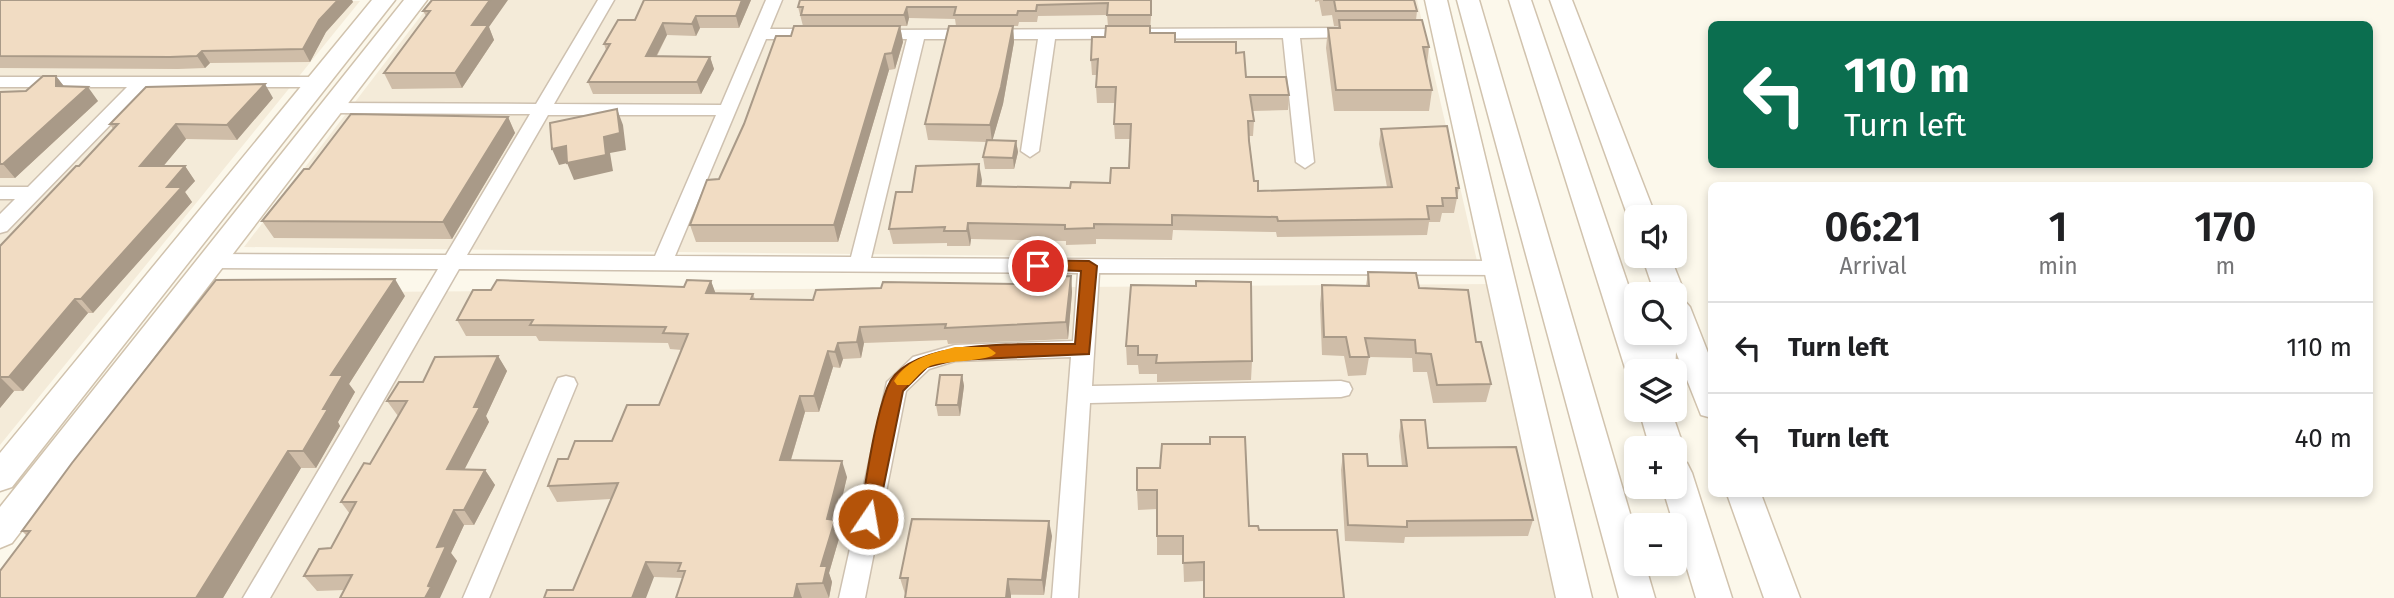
<!DOCTYPE html>
<meta charset="utf-8">
<style>
body{margin:0;font-family:"Fira Sans",sans-serif;background:#f2f2f2;color:#202124;height:100vh;display:flex;flex-direction:column;font-size:26px;white-space:nowrap}
*{box-sizing:border-box;margin:0}
p{font-size:23px;color:#757577}
.icon{flex:none;width:38px;height:38px;fill:none;stroke:currentColor;stroke-width:2;stroke-linecap:round;stroke-linejoin:round}
.map{position:relative;flex:1;overflow:hidden}
.side{position:absolute;left:1708px;top:182px;width:665px;height:315px;display:flex;flex-direction:column;background:#fff;border-radius:10px;box-shadow:0 4px 10px #0003}
.side>*{flex:none}
.top-card{position:absolute;left:1708px;top:21px;width:665px;height:147px;border-radius:10px;box-shadow:0 4px 10px #0003;background:#0b6e4f;color:#fff;overflow:hidden}
.fabs{position:absolute;left:1624px;top:205px;display:grid;gap:14px}
.fabs a{display:grid;place-items:center;width:63px;height:63px;border-radius:10px;background:#fff;box-shadow:0 4px 10px #0003;font-size:35px}
.pin{position:absolute;display:grid;place-items:center;width:60px;height:60px;color:#fff;margin:-30px;border:4px solid #fff;border-radius:50%;box-shadow:0 2px 7px #0007}
.me{position:absolute;width:77px;margin:-38px;rotate:12deg;stroke-linejoin:round;filter:drop-shadow(0 0 5px #0008)}
.turn{display:flex;align-items:center;gap:24px;height:147px;padding:0 21px;font-size:32px}
.turn .icon{width:91px;height:91px;stroke-width:2.5}
.turn b{display:block;font-size:49px;line-height:60px}
.eta{display:flex;justify-content:space-evenly;align-items:center;height:119px;text-align:center}
.eta b{font-size:42px;font-weight:600;line-height:49px}
ul{padding:0;list-style:none}
li{display:flex;align-items:center;gap:21px;height:91px;padding:0 21px;border-top:2px solid #e0e0e0}
li div{flex:1}
li b{display:block;font-size:26px}
li em{font-style:normal}
.map>svg:first-child{display:block}
.residential{fill:#f4ebd9}
.lines{fill:none;stroke-linecap:round;stroke-linejoin:round}
.street-casing{stroke:#cec1b0;stroke-width:3}
.secondary-casing{stroke:#d1c3ae;stroke-width:3}
.street{fill:#fff;fill-rule:evenodd}
.secondary{fill:#fff;fill-rule:evenodd}
.wall{fill:#cfbda8}
.shaded-wall{fill:#a99a88}
.building{fill:#f1dcc3;stroke:#a99a88;stroke-width:2}
.route{fill:#b45309;stroke:#753606;stroke-width:2}
.slow{fill:#f59e0b}
</style>
<div class="map">
<svg width="2394" height="598" viewBox="0 0 2394 598">
<rect width="100%" height="100%" fill="#fcf8eb"/>
<path class="residential" d="M0,0l360,1 -360,444z
M433,0h984l60,261 -1233,-14z
M1494,284l70,314h-1564v-12l223,-293z"/>
<g class="lines">
<g class="street-casing">
<path id="street" d="M598,0h16l-60,104 167,1 45,-105h16l-12,29h51l8,5 -8,5h-55l-91,217 176,1 56,-218h-33l-8,-5 2,-4 488,-2 6,1v8l-62,1 14,124 -9,6 -9,-6 -13,-124 -228,1 -16,112 -9,6 -9,-6 17,-112h-114l-53,219 627,3 10,7 -10,7 -399,-2 -7,113 249,-5 8,2 3,6 -3,6 -8,2 -251,6 -12,195h-26l19,-241 -116,4 -26,8 -23,22 -41,207h-26l48,-216 26,-25 42,-12 118,-4 5,-68 -619,-4 -189,329h-27l195,-329 -225,-1 -10,-7 10,-7 233,1 84,-141 -197,-1 -9,-5 9,-5 203,1zM548,115h168l-61,141 -188,-1z
M0,77h315l9,5 -9,5h-168l-140,144 -7,2v-19l15,-15h-15v-12h28l99,-100h-127z
M566,376l8,2 3,6 -88,214h-26l92,-214 3,-6z"/>
</g>
<g class="secondary-casing">
<path id="secondary" d="M372,0h23l-383,487 -12,4v-38z
M404,0h23l-415,543 -12,5v-41z
M1425,0h22l145,598h-36z
M1457,0h22l157,534v30h9l10,34h-36z
M1509,0h22l105,308v24h9l1,6 1,-6h28v-38h-20l-13,-38h28l15,38 -3,4 8,9 22,56v55l-11,-3 -25,-63 -1,21 -39,-2v10l-5,-2 -5,-8z
M1550,0h22l84,217h-20v8l-8,-8z
M1639,410h32l13,38 -5,9 -4,2v-11h-25z
M1675,460l12,3 5,10 40,125h-36l-34,-112h13z
M1727,494h34l39,104h-36z"/>
</g>
<use href="#street" class="street"/>
<use href="#secondary" class="secondary"/>
</g>
<path class="wall" d="M0,0h352l1,2 -27,30 -16,30 -100,1 -5,5 -27,1 -178,-1z
M432,0l57,27 5,13 -32,48 -70,1 -8,-16 42,-57 -3,-5z
M644,0h107l-12,28h-39l-4,8 -29,-1 -10,21 53,1 4,12 -13,25h-108l-5,-12 18,-32 -2,-6 31,-24z
M800,0h352l-2,33 25,9 61,11 10,24 43,18 -1,15 -36,1 2,10 -1,15h-4l5,45 4,10 129,-4 -8,-43 2,-15 78,59 -5,25h-12l-2,9h-11l-2,13 -150,2 -1,-5 -103,-2 -1,10 -76,-1v5l-30,1v-4l-95,-2 -1,7h-23v-3l-54,1 -4,-15 23,-37 70,-12 -1,6 89,2 40,-5 19,-15 1,-29h-15l-1,-15 1,-21h-18l-1,-16 1,-12h-5l-1,-15 14,-23 3,-11 -1,-11 -69,1 -1,6h-18l-1,4h-5l1,16 -11,62 -11,37h24l2,11 -4,17h-29l-2,-12 3,-15 -58,-2 -3,-16 31,-98 -1,-7 -46,-1 -2,8h-7l3,16 -8,27 -6,1 -51,172h-142l-6,-17 29,-46 72,-143 12,-10 -5,-19z
M1315,0h99l3,11 -1,9 13,27 -2,17 5,26 -3,21h-95l-8,-63 2,-20h10v-2h-4l-2,-11 -10,1 -3,-15 -4,1z
M56,76l8,11 34,14 -83,77h-15v-86l26,-1z
M273,98l-36,42 -51,-1 -23,27h22l10,15 -10,11 7,10 -99,111h-5l-65,78h-9l-14,17v-162l79,-80 34,-37 -3,-5z
M508,117l7,16 -63,106 -178,-1 -12,-17 47,-52z
M1368,272l51,16 57,54 15,42 -5,18 -53,1 -6,-31h-14l-1,-14 -43,-1 -3,18 -18,1 -4,-20 -22,-1 -2,-51 2,-19 44,1z
M1071,276l1,16 -4,47 -120,5 -1,-4 -83,3 -3,15 -18,1 -3,9 -7,-1 -14,45h-14l-14,48 56,17 -11,46 4,12 -11,38 3,9 -3,16h-153l7,-19 -1,-1 -28,-1 -81,13 38,-91 -54,3 -9,-16 20,-27 44,-18 47,-36 23,-55 -12,-1 -2,-6 -129,-2 -3,-5h-70l-9,-16 227,-33 27,-6 4,12 38,1 2,5 58,1 203,-16z
M1131,285l121,76 -1,19 -94,2v-8h-18l-1,-9h-11l-1,-19z
M405,296l-56,88 6,8 -17,30 2,4 -24,42h-15l-78,130h-223l27,-62 -5,-5z
M498,356l9,15 -21,45 3,6 -25,47 21,1 10,15 -21,40h-10l-13,28 6,8 -113,29 -27,1 -13,-15 27,-28 19,-34 -9,-12 29,-38 28,-48 -11,-15 36,-19z
M962,375l2,11 -4,30h-22l-2,-11z
M1401,420l27,28 105,72 -5,16 -123,1 -1,6 -59,-2 -4,-71 2,-16 25,12h34l-3,-30z
M1245,437l-41,144 -20,1 -1,-27h-26v-46l-19,1 -1,-20 23,-22 50,-24z
M1052,536l-8,59 -139,-1 -5,-16z"/>
<path class="shaded-wall" d="M338,0h14l1,2 -27,30 -16,30 -7,-13 16,-29z
M490,0h18l-19,27 5,13 -32,48 -7,-15 17,-48z
M742,0h9l-12,28 -3,-12z
M907,7l2,11 -2,8 -3,-11z
M696,16l4,12 -4,8 -4,-12z
M663,23l4,12 -17,33 -4,-12z
M900,26l3,16 -8,27 -3,-16z
M1013,26l1,16 -11,62 -11,38 -2,-17z
M202,51l8,12 -5,5 -8,-12z
M885,54l4,16 -51,172 -4,-17z
M710,57l4,12 -13,25 -4,-12z
M56,76l11,14 -11,-4z
M265,84l8,14 -36,42 -10,-15z
M88,87l10,14 -83,77 -12,-14z
M617,109l6,16 3,25 -16,3 3,18 -39,9 -7,-17 5,-1 -13,3 -7,-16 52,-12z
M508,117l7,16 -63,106 -9,-17z
M176,124l10,15 -35,42 -11,-15z
M1016,141l2,11 -4,17 -1,-11z
M979,164l3,16 -3,21 -2,-15z
M185,166l10,15 -10,11 7,10 -99,111 -12,-14 86,-112z
M968,223l3,16 -1,7 -3,-15z
M1071,276l1,16 -4,47 -2,-17z
M395,279l10,17 -56,88 6,8 -17,30 2,4 -24,42 -13,-17 20,-42 8,-34z
M711,281l6,16 -11,-4z
M75,299l13,14 -65,78 -14,-14z
M860,327l4,16 -3,15 -4,-16z
M838,343l5,16 -3,9 -5,-16z
M828,351l5,16 -14,45 -5,-16z
M498,356l9,15 -21,45 3,6 -32,62 -10,-15 27,-62z
M962,375l2,11 -4,30 -2,-11z
M0,377l14,14 -14,17z
M800,396l5,16 -19,64 -6,-16z
M288,451l13,17 -78,130h-27z
M842,461l5,16 -11,46 4,12 -11,38 3,9 -3,16 -6,-15 -2,-17 6,-47z
M485,470l10,15 -21,40 -10,-15z
M454,510l10,15 -13,28 6,8 -17,37h-15l12,-51z
M1049,521l3,15 -8,59 -2,-15z
M646,562l8,15 -8,21h-14z
M1008,579l3,16v3h-5z
M797,584l5,14h-8z"/>
<path class="building" d="M0,0h338l-19,20 -16,29 -101,2 -5,5 -27,1 -170,-1z
M432,0h58l-18,25h16l-33,48h-71l46,-62h-7z
M644,0h98l-6,16h-40l-4,8 -29,-1 -17,33 64,1 -13,25h-109l22,-38h-6l14,-24h17z
M800,0h351v15h-44l1,-12 -71,2 -1,6h-18l-1,4h-63l2,-8h-49l-3,8h-103l2,-8h-5z
M1323,0h91l3,11h-81l-2,-11z
M1339,20h83l7,27h-6l9,43h-96l-8,-62h12z
M794,26h106l-8,27 -7,1 -51,171h-144l17,-45 12,-1 25,-55 32,-88h15z
M949,26h64l-12,61 -11,38 -65,-1z
M1106,26h44v7h25v9h61v11l8,-1 2,25h40l3,18h-39l4,26h-6l1,20 5,40h4v10l134,-4 -11,-58 66,-3 12,62h-3l1,10h-15l1,8h-16l2,13 -151,2 -1,-4 -105,-2v10l-78,-1v4l-29,1v-4l-97,-2 -1,8h-23l1,-4 -56,2 7,-37h16l4,-26 63,-2 -2,22 93,2 1,-6 39,1 1,-15h18l2,-44h-17l2,-37h-20l2,-28 -7,1 1,-23h13z
M43,76h13v10l32,1 -85,77h-3v-72l26,-1z
M265,84l-38,41 -51,-1 -36,42h45l-18,21h15l-101,112h-6l-66,78h-9v-131l76,-80h3l39,-42h-8l36,-37z
M617,109l3,24 -16,4 2,18 -39,8 -1,-17 -14,3 -2,-26z
M351,114l157,3 -65,105 -181,-1 42,-52h5z
M987,140l29,1 -3,17 -30,-1z
M1368,272l48,1 3,15 49,2 8,52h5l10,42 -54,1 -6,-31 -15,-1 -1,-13 -50,-2 4,19h-19l-4,-20h-22l-2,-52 47,1z
M1071,276l-5,46 -121,6 1,-4 -86,3 -3,15 -19,1 -3,9 -7,-1 -14,45h-14l-20,64 62,1 -15,58 8,1 -14,46h6l-4,17 -26,1 -3,14h-118l9,-27h-7l3,-8 -35,-1 -14,36h-88l3,-8h26l45,-107 -70,3 10,-27h10l7,-18h37l15,-36h32l29,-71 -25,-1 3,-6 -136,-2 3,-5h-76l16,-30h18l6,-10 187,7 3,-7 24,1 -5,12 47,1 -2,5 62,1 3,-10 65,-2 2,-6 133,2 1,-7z
M395,279l-64,96h12l-20,34h5l-25,42h-15l-92,147h-196v-27l30,-40h-8l50,-68 144,-183z
M1196,281l55,1 1,79 -96,2 1,-8h-19v-9h-12l5,-61 65,1z
M498,356l-24,51h6l-33,62 38,1 -21,40h-10l-17,37 9,-1 -18,40 3,1 -6,11h-85l12,-23 -48,1 15,-27 12,-1 25,-46h-15l23,-39 6,1 37,-63h-20l12,-19h24l12,-25z
M940,375h22l-4,30h-22z
M1401,420h24l3,28 88,-1 17,73 -126,1v6l-59,-2 -5,-71h24l1,12h39z
M1210,437h35l4,89h9l1,4h78l7,68h-140v-36l-21,1v-27h-26v-46h-20v-22h23l2,-24h48z
M912,519l137,2 -7,59 -34,-1 -2,19h-101l3,-20h-8z"/>
<path class="route" d="M1038,260l51,1 8,5 -8,88 -134,6 -28,7 -24,24 -26,128 -2,6h-14l-2,-6c8,-40 14,-93 28,-131 19,-52 142,-43 188,-44l6,-73 -48,-2v-7z"/>
<path class="slow" d="M955,347h33l8,6c-7,9 -50,7 -66,13 -8,4 -15,13 -21,19h-12l-3,-4c14,-23 37,-27 61,-34z"/>
</svg>
<div class="fabs">
<a><svg class="icon" aria-label="sound" viewBox="0 0 24 24"><path d="M4 9h4l5-4v14l-5-4H4zM17 9q2 3 0 6"/></svg></a>
<a><svg class="icon" aria-label="search" viewBox="0 0 24 24"><circle cx="10" cy="10" r="6"/><path d="M15 15l6 6"/></svg></a>
<a><svg class="icon" aria-label="layers" viewBox="0 0 24 24"><path d="M12 4l9 5-9 5-9-5zM3 14l9 5 9-5"/></svg></a>
<a>+</a>
<a>−</a>
</div>
<div class="pin" style="left:1038px;top:266px;background:#d93025"><svg class="icon" aria-label="arrive" viewBox="0 0 24 24"><path d="M6 21V4h12l-3 4 3 4H6"/></svg></div>
<svg class="me" style="left:868px;top:519px" viewBox="-20 -20 40 40"><circle r="17" fill="#b45309" stroke="#fff" stroke-width="3"/><path d="M0-11L8 9 0 5-8 9z" fill="#fff"/></svg>
<div class="top-card">
<div class="turn"><svg class="icon" aria-label="left" viewBox="0 0 24 24"><path d="M17 20v-9H6M10 6l-5 5 5 5"/></svg><div><b>110 m</b>Turn left</div></div>
</div>
<section class="side">
<div class="eta">
<div><b>06:21</b><p>Arrival</p></div>
<div><b>1</b><p>min</p></div>
<div><b>170</b><p>m</p></div>
</div>
<ul>
<li><svg class="icon" aria-label="left" viewBox="0 0 24 24"><path d="M17 20v-9H6M10 6l-5 5 5 5"/></svg><div><b>Turn left</b></div><em>110 m</em></li>
<li><svg class="icon" aria-label="left" viewBox="0 0 24 24"><path d="M17 20v-9H6M10 6l-5 5 5 5"/></svg><div><b>Turn left</b></div><em>40 m</em></li>
</ul>
</section>
</div>
